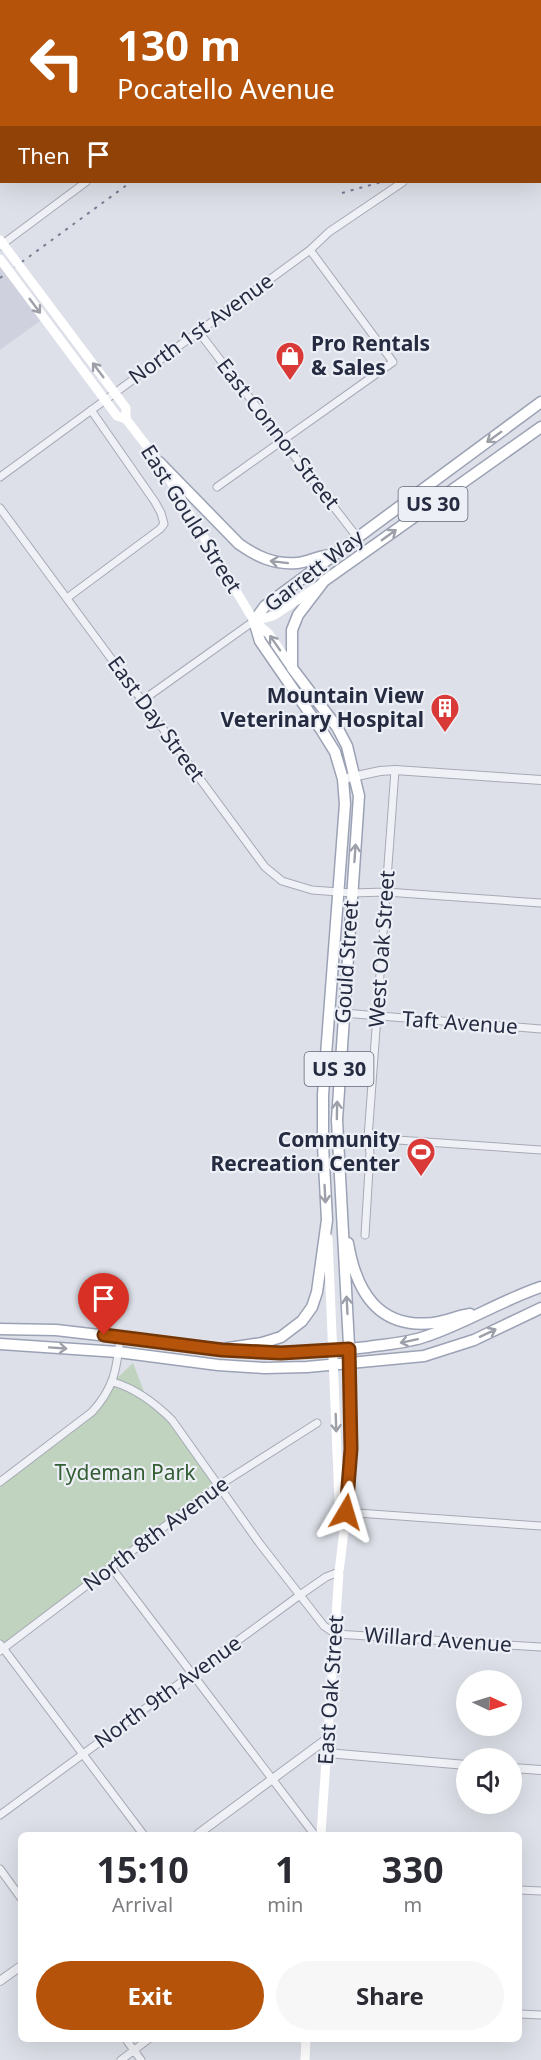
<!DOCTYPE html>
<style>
body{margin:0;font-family:"Noto Sans",sans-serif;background:#f7f7f7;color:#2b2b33;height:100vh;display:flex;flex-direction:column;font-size:22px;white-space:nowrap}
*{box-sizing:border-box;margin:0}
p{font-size:20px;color:#7c7c81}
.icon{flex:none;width:33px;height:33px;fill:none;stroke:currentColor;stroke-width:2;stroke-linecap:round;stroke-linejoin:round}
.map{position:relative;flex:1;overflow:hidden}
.sheet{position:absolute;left:18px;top:1832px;width:504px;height:210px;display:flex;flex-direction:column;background:#fff;border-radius:9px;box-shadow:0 6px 24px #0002}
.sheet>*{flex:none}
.guide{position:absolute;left:0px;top:0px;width:542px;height:183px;box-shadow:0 6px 24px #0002;background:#b45309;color:#fff;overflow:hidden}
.needle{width:39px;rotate:94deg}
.tools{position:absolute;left:456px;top:1670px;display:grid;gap:12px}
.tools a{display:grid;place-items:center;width:66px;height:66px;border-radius:50%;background:#fff;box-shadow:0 6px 24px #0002;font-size:30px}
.pin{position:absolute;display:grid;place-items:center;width:51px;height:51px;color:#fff;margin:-62px -26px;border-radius:50% 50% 50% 0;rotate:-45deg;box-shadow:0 0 6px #0007}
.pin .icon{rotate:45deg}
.me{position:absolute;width:66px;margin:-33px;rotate:7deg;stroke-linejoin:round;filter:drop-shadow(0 0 4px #0008)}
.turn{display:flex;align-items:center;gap:21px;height:126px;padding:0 18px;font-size:27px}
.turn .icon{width:78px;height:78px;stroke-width:2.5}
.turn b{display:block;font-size:42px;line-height:51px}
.then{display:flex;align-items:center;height:57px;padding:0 18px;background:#0003;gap:12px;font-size:22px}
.eta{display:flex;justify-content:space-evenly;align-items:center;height:102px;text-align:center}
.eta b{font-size:36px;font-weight:700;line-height:42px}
.cta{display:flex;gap:12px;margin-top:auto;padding:12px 18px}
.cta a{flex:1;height:69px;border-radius:36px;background:#b45309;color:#fff;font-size:24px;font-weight:700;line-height:69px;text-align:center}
.cta a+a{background:#f7f7f7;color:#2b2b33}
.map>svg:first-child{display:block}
.built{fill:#cfd2de}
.green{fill:#c0d3be}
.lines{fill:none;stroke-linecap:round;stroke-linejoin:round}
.minor-casing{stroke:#a6aab6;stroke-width:9}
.tertiary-casing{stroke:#a6aab6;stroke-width:10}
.primary-casing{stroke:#9ca2b5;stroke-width:13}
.minor{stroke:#f0f1f6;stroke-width:7}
.tertiary{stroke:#f0f1f6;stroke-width:8}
.secondary{stroke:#fff;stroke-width:9}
.primary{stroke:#fff;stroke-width:10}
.rail{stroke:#767c93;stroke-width:2;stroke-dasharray:3 6;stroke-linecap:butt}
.secondary-bridge{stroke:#fff;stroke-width:9}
.oneway{stroke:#9da0a9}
.route-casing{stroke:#753606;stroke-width:15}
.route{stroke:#b45309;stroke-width:10}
.labels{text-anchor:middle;stroke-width:4.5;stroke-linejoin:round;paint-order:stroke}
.shield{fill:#edeff6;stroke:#616677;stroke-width:1.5}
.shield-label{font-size:20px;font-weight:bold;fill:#252b40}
.street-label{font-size:21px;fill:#252b40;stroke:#edeff6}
.poi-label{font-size:21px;font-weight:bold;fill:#252b40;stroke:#edeff6;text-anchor:end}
.park-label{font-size:21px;fill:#335d32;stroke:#edeff6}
</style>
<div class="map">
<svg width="541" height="2060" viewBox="0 0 541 2060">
<rect width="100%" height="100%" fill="#dde0e8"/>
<path class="built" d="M0,259l44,59 -44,32z"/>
<path class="green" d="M133,1363l13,34 13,10 59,79 -215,162 -3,-4v-162l92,-70 21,-30z"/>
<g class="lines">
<g class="minor-casing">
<path id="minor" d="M128,0l1,2
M206,2l2,-2
M0,50l2,2
M540,79h1
M0,154l2,-1
M0,246l86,-64
M198,331l159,206
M0,477l310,-227 19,-18 74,-50
M217,487l176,-125 -83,-112
M0,508l265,359 17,14 30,9 40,3 34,-1 155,11
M67,598l93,-69 4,-5 -3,-11 -6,-11 -64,-92
M143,700l111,-79
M343,1013l198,16
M368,1138l173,12
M365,1235l5,-82 -2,-15 27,-368
M113,1382c24,7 42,21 59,38l88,124 64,82 12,8 205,13
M0,1482l92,-70c22,-24 25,-43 28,-75
M343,1512l198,14
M111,1567l203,267
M0,1644l143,190
M0,1651l218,-165 99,-63
M0,1815l300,-220 26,-18 13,-5
M0,1869l21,29
M519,1890l22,1
M519,2014l22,1
M125,2038l16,22
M121,2060l29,-22"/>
</g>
<g class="tertiary-casing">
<path id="tertiary" d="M343,779l37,-8 15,-1 146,10
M327,1753l139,12
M512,1768l29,2
M198,1834l130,-96
M0,1981l21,-15"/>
</g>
<g class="primary-casing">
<path id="primary" d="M159,462l80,82c17,12 35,21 58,19 11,-1 21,-7 33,-8
M348,1243c8,48 30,86 85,80 13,-2 25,-7 37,-9
M0,1329l56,1 172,20
M0,1344l118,8 100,13 46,3 43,-1 117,-11 50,-16 67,-32
M222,1349l40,-6 19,-6 21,-16 10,-14 5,-15 10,-72 -4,-75v-50l22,-291 -2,-25 -8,-27 -13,-21 -62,-90 -6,-20 11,-15 276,-204
M244,1351c41,2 83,1 124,-4 20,-3 40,-4 59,-11 39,-13 75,-36 114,-49
M350,1364l-13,-244 22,-324 -12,-50 -10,-19 -45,-59v-38l6,-15 26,-34 217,-154"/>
</g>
<use href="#minor" class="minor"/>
<use href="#tertiary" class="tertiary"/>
<path class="secondary" d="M126,419l33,43 95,159 15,13 23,34
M254,621l19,-5 47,-31
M328,1238l12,286
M321,1834l18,-262 12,-99 -1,-109
M305,2060l1,-22"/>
<use href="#primary" class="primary"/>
<path class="rail" d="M376,2l2,-2
M540,103l1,-1
M342,193l39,-11
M0,278l131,-96"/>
<path class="secondary-bridge" d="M0,240l126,168v11l-9,-3 -117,-157"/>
</g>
<defs><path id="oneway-shaft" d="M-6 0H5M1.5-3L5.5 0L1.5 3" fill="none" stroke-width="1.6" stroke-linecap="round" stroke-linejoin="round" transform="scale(1.5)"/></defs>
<g class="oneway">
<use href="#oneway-shaft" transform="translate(35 306) rotate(53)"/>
<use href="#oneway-shaft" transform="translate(98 370) rotate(-127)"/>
<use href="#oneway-shaft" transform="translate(494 437) rotate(144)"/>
<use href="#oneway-shaft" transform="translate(389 535) rotate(-36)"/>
<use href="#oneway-shaft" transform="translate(279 562) rotate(-173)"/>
<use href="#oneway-shaft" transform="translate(275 643) rotate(-125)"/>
<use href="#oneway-shaft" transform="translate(355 853) rotate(-86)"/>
<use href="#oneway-shaft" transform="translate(337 1110) rotate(-89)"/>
<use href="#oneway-shaft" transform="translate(325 1194) rotate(87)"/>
<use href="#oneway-shaft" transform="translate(347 1305) rotate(-93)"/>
<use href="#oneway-shaft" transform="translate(488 1333) rotate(-25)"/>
<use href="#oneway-shaft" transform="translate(409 1341) rotate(168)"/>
<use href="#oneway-shaft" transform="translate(58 1348) rotate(4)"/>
<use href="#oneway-shaft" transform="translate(336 1423) rotate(88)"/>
</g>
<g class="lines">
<g class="route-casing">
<path id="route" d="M104,1335l118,15 59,3 68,-4 2,100 -5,63"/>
</g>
<use href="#route" class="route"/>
</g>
<defs>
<g id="shop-pin" transform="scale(1.5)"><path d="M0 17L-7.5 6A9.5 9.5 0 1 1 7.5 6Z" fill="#d93937" stroke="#edeff6"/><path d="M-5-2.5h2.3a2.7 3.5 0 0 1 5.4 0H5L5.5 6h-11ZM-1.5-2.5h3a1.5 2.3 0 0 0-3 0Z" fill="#fff"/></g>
<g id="building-pin" transform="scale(1.5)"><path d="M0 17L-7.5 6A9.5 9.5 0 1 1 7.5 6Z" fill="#d93937" stroke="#edeff6"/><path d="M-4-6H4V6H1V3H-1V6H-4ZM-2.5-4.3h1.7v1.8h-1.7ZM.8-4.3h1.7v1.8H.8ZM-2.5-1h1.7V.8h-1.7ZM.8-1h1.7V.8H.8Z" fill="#fff"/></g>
<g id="stadium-pin" transform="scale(1.5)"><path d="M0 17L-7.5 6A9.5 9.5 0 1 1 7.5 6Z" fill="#d93937" stroke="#edeff6"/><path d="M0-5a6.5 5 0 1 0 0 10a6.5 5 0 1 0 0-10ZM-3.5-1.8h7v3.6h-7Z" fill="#fff"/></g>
</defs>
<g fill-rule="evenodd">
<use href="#shop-pin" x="290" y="356"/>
<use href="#building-pin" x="445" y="708"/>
<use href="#stadium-pin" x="421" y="1152"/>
</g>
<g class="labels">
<g class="shield">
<rect x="398.5" y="487" width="69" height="34" rx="4.5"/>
<rect x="304.5" y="1052" width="69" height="34" rx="4.5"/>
</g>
<g class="shield-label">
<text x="433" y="511">US 30</text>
<text x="339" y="1076">US 30</text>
</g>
<g class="street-label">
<text transform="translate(201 329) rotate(-36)" y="7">North 1st Avenue</text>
<text transform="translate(278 434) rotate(52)" y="7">East Connor Street</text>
<text transform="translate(191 519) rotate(58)" y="7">East Gould Street</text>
<text transform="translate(314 571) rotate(-38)" y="7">Garrett Way</text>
<text transform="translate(156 719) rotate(54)" y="7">East Day Street</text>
<text transform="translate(382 949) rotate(-86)" y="7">West Oak Street</text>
<text transform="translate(347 962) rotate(-86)" y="7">Gould Street</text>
<text transform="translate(460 1023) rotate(4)" y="7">Taft Avenue</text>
<text transform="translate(156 1534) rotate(-37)" y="7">North 8th Avenue</text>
<text transform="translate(438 1640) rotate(4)" y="7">Willard Avenue</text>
<text transform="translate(331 1690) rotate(-86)" y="7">East Oak Street</text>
<text transform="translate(168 1692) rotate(-36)" y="7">North 9th Avenue</text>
</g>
<g class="poi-label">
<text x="311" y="351" text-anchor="start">Pro Rentals<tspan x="311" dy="24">&amp; Sales</tspan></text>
<text x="424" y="703">Mountain View<tspan x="424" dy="24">Veterinary Hospital</tspan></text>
<text x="400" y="1147">Community<tspan x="400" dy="24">Recreation Center</tspan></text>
</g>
<g class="park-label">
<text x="125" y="1480">Tydeman Park</text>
</g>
</g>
</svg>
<div class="tools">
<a><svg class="needle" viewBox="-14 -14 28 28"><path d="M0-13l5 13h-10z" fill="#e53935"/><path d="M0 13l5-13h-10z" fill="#7c7c81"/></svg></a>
<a><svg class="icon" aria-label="sound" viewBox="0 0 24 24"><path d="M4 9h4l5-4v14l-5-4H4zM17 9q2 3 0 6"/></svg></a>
</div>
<div class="pin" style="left:104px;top:1335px;background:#d93025"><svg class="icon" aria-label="arrive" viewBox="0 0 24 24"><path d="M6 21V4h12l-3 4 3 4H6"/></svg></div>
<svg class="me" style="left:346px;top:1512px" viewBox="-20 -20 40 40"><path d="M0-17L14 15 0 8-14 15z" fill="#b45309" stroke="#fff" stroke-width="4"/></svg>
<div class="guide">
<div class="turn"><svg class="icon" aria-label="left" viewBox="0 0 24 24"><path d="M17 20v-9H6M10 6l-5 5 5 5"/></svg><div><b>130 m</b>Pocatello Avenue</div></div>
<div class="then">Then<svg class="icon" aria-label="arrive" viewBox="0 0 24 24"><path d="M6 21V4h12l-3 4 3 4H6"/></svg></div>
</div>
<section class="sheet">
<div class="eta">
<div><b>15:10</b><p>Arrival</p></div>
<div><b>1</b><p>min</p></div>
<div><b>330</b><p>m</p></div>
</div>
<div class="cta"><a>Exit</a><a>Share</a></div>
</section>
</div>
